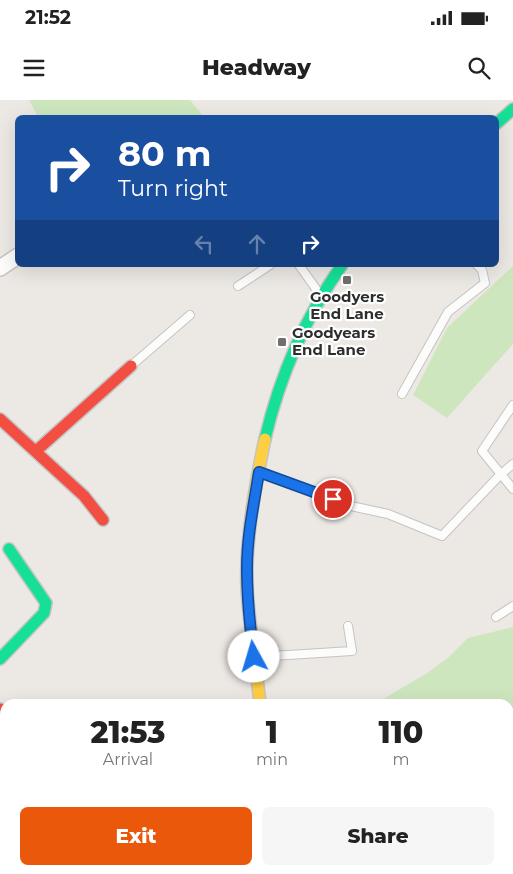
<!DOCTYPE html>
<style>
body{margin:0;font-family:Montserrat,sans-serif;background:#f6f6f6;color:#222;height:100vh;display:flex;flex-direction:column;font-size:19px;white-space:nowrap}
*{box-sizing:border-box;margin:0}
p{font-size:16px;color:#767676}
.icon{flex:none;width:28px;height:28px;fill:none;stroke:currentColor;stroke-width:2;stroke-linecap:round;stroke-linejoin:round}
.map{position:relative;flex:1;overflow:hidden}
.details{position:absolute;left:0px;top:599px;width:514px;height:176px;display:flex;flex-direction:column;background:#fff;border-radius:15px 15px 0 0;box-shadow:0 5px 20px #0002}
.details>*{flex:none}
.guide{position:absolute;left:15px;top:15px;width:484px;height:152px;border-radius:8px;box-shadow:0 5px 20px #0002;background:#1a4fa0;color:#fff;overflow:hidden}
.pin{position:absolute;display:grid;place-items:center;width:42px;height:42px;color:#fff;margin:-21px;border:2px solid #fff;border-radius:50%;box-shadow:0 1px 5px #0007}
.me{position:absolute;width:55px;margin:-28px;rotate:354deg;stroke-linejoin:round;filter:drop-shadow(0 0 4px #0008)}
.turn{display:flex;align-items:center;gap:18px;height:105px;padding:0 20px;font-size:22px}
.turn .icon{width:65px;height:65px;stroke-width:2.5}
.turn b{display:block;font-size:35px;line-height:42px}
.lanes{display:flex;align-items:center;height:48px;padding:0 20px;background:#0003;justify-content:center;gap:25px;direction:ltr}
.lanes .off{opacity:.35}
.eta{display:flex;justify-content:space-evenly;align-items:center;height:85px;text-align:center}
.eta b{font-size:30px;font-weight:800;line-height:35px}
.cta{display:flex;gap:10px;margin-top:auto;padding:10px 20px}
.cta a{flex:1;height:58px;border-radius:8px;background:#ea580c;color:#fff;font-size:20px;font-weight:800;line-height:58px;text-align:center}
.cta a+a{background:#f6f6f6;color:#222}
.status{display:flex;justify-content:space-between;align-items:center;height:35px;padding:0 25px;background:#fff;direction:ltr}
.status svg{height:14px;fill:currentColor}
header{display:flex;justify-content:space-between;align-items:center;height:65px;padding:0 20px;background:#fff;font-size:22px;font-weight:800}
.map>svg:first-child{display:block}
.green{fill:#cee6be}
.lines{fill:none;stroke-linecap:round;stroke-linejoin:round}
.lane-casing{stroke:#c5c4c5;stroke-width:10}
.street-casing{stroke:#c5c4c5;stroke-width:18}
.fast-casing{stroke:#c5c4c5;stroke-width:14}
.slow-casing{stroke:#c5c4c5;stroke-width:14}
.jam-casing{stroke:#c5c4c5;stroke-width:14}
.lane{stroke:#fcfcfb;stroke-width:8}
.street{stroke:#fcfcfb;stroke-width:15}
.fast{stroke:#16e098;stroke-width:11}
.slow{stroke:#ffcf43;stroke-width:11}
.jam{stroke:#f24e42;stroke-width:11}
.route-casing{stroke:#114b97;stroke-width:12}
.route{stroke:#1a73e8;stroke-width:9}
.poi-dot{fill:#706f6e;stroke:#fff;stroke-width:2}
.labels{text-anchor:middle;stroke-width:4.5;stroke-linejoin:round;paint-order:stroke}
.poi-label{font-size:15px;font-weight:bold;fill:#2e2e2e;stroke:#fff}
</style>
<div class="status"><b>21:52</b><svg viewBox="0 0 49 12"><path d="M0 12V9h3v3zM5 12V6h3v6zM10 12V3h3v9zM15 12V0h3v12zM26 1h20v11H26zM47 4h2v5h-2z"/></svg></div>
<header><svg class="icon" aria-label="menu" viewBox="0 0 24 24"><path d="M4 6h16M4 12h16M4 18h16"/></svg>Headway<svg class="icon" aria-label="search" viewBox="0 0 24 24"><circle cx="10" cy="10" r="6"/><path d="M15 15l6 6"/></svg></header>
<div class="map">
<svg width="513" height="774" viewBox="0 0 513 774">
<rect width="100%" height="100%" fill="#ece8e4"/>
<path class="green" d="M29,0h161l14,17h-166z
M513,166v78l-66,74 -34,-23 34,-67z
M513,527v96l-4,3v-22h-134l52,-31 22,-16 19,-19z
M5,641v129h233l-7,4h-231v-128z
M513,731v43h-78l7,-4h67v-37z"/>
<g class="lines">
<g class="lane-casing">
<path id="lane" d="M299,165l20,28
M238,186l32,-21
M132,265l58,-50
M402,294l46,-82 37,-29 -3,-13 -5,-5
M513,305l-31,46 31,38
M261,372l90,34 37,8 54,22 58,-61 13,-11
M496,517l17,-11
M256,557l96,-6 -4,-25"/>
</g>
<g class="street-casing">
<path id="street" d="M0,168l18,-12"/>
</g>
<g class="fast-casing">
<path id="fast" d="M496,24l17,-15
M265,339c15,-64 39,-120 77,-174
M0,559l44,-46 2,-10 -37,-54
M509,652l4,-2
M509,700l4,-2
M375,774l7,-4"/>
</g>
<g class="slow-casing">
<path id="slow" d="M260,604c-4,-39 -11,-78 -13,-117 -2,-47 8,-102 18,-148
M270,770v4
M288,774l7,-4"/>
</g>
<g class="jam-casing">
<path id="jam" d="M0,319l84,77 19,24
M36,351l95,-85
M0,609l5,5"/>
</g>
<use href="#lane" class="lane"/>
<use href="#street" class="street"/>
<use href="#fast" class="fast"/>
<use href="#slow" class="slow"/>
<use href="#jam" class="jam"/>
</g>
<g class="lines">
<g class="route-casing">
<path id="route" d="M254,557c-4,-29 -7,-59 -7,-89 0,-33 7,-64 12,-96l74,27"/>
</g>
<use href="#route" class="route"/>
</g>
<g class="poi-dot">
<rect x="342" y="175" width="10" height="10" rx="2.5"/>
<rect x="277" y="237" width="10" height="10" rx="2.5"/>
</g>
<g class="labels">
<g class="poi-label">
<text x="347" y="202">Goodyers<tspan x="347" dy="17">End Lane</tspan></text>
<text x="292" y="238" text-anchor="start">Goodyears<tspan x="292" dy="17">End Lane</tspan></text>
</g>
</g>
</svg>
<div class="pin" style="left:333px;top:399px;background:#d93025"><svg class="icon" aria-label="arrive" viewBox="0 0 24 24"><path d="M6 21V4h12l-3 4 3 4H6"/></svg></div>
<svg class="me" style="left:254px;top:557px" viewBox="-20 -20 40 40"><circle r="19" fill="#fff"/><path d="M0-13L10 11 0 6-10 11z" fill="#1a73e8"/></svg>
<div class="guide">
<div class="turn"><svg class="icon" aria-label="right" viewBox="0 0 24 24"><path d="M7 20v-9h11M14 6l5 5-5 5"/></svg><div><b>80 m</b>Turn right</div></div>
<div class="lanes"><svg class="icon off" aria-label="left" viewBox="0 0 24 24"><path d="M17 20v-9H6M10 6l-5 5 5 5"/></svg><svg class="icon off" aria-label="ahead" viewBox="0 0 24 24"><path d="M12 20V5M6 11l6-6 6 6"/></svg><svg class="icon" aria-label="right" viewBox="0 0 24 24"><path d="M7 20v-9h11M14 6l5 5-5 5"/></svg></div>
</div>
<section class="details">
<div class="eta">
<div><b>21:53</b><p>Arrival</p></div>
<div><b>1</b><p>min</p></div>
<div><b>110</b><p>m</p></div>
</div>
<div class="cta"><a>Exit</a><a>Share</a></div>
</section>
</div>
